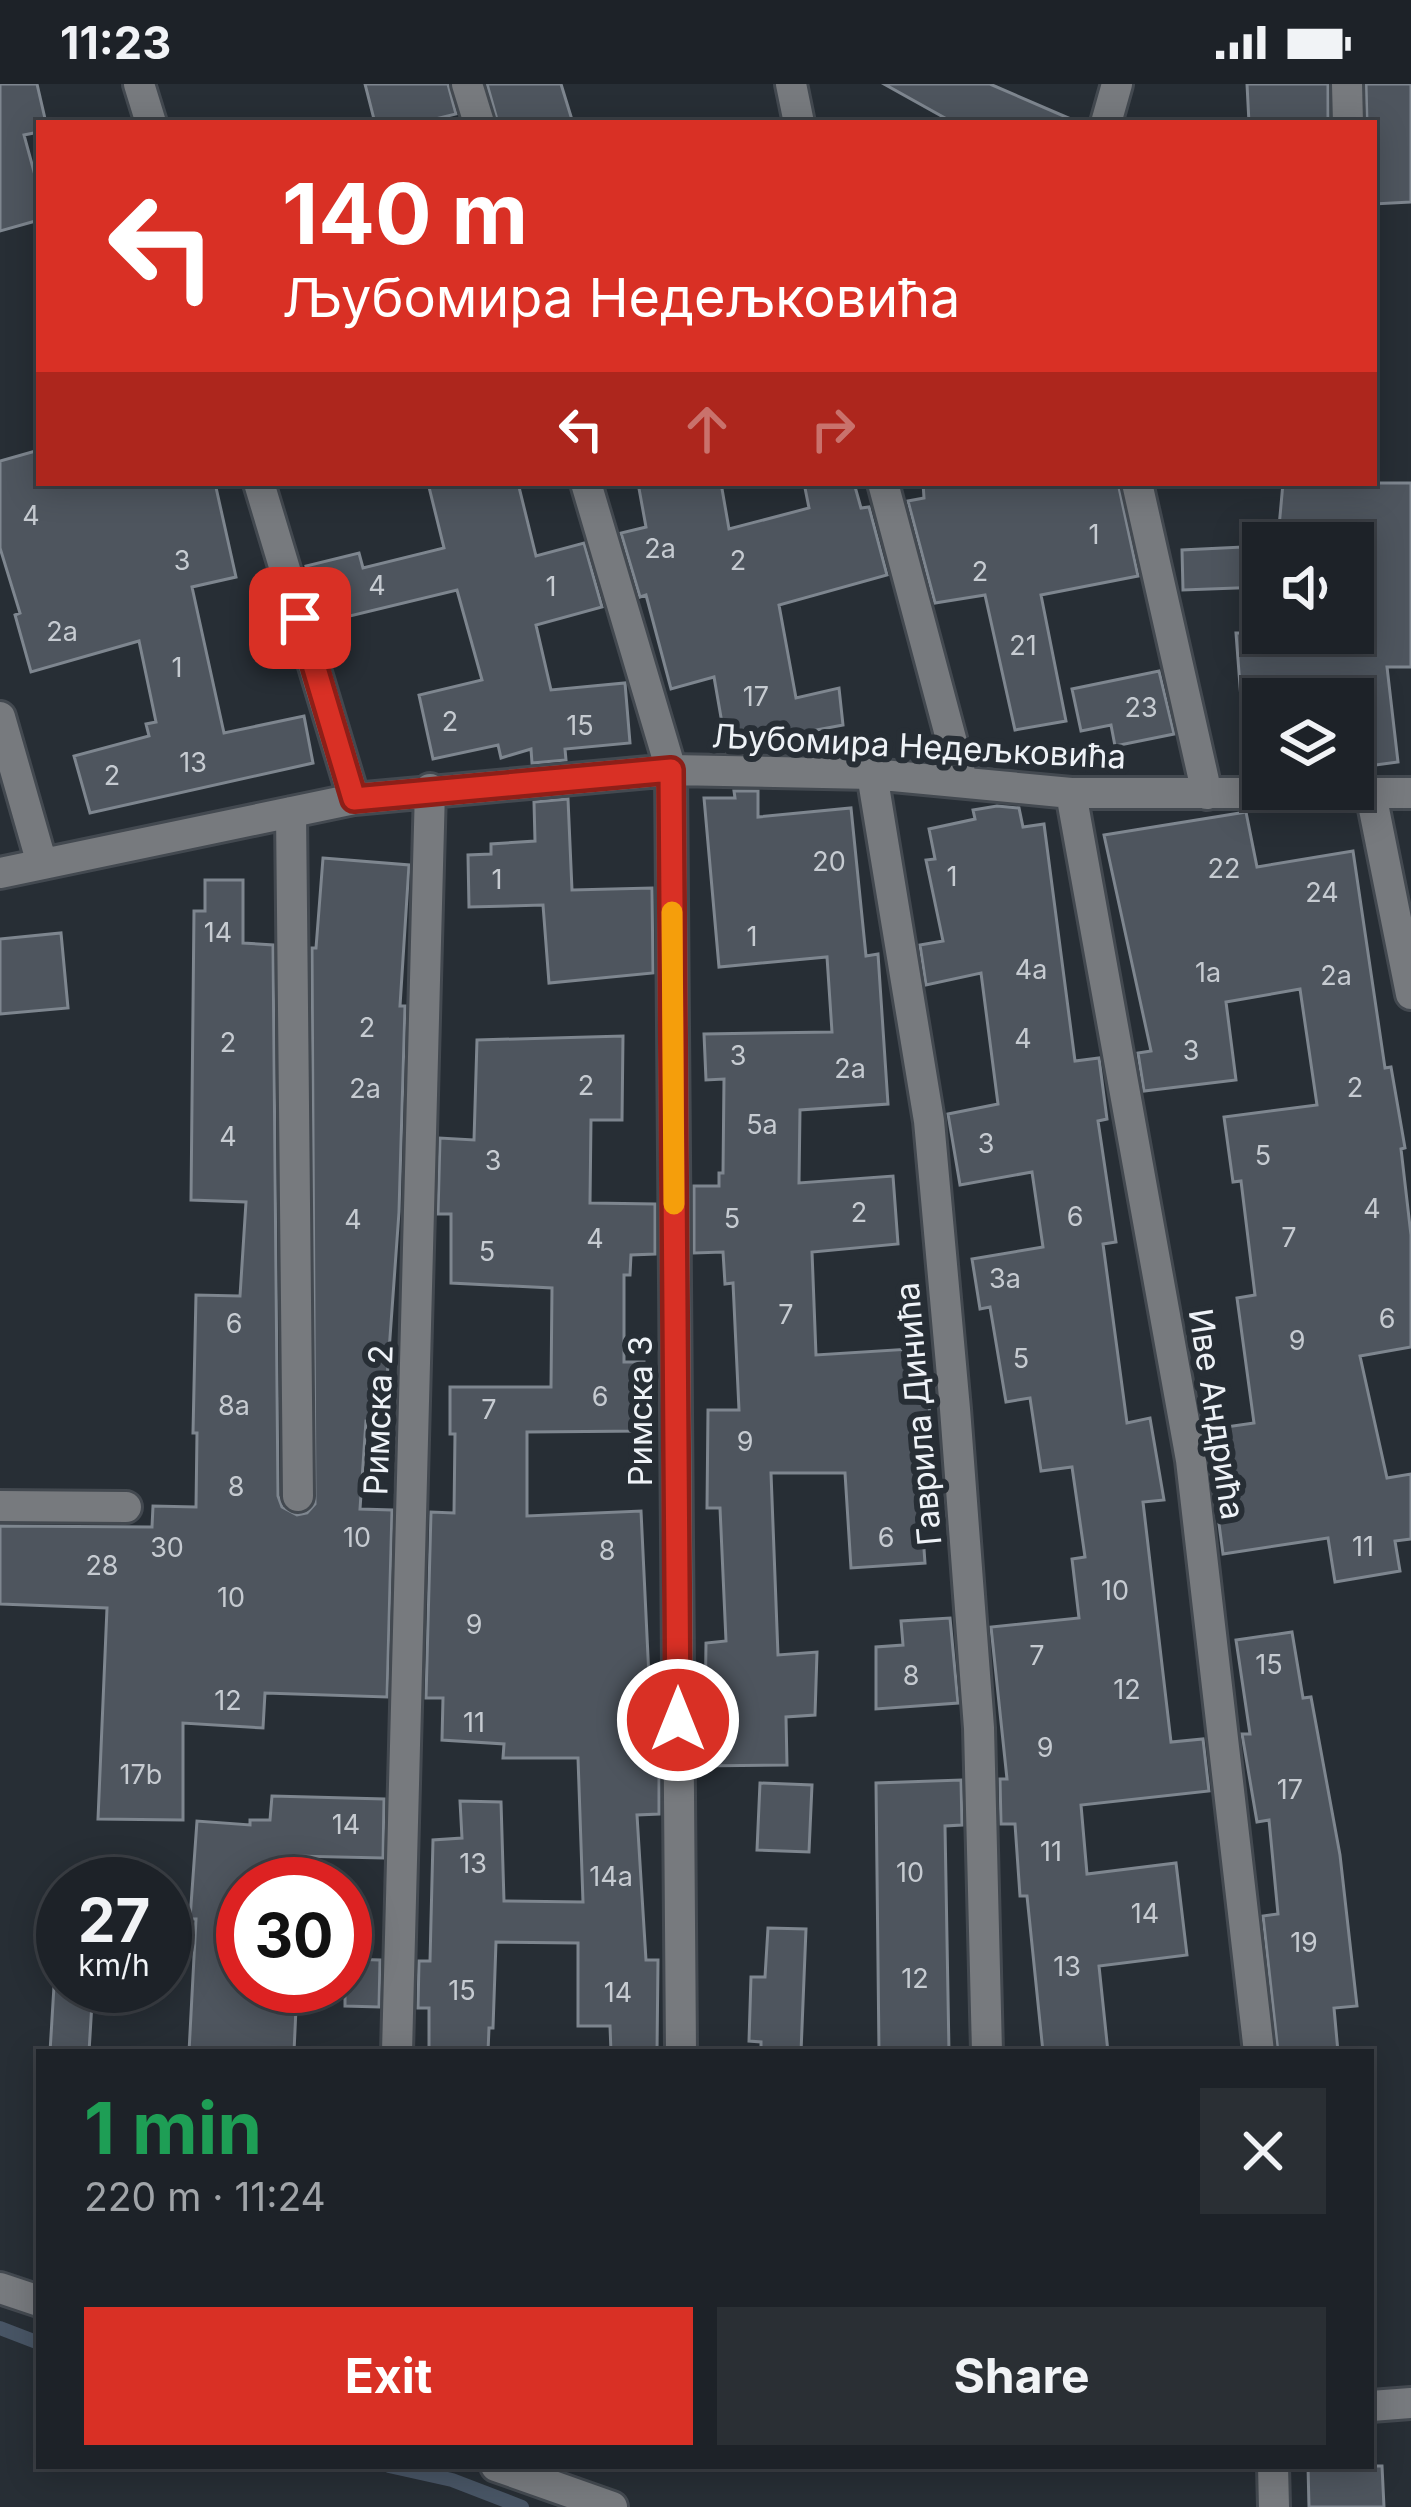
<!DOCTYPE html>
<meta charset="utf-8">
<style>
body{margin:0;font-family:Inter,sans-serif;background:#2a2f34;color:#f1f3f6;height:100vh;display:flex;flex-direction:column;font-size:45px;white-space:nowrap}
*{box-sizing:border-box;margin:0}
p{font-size:39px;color:#a0a4a8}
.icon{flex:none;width:66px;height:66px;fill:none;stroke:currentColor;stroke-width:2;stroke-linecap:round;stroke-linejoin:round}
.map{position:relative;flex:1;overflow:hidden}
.drawer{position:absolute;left:36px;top:1965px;width:1338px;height:420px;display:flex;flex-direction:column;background:#1d2228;border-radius:0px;box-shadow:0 6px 30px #0003,0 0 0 3px #3b3f45}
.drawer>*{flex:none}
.banner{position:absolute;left:36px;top:36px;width:1341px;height:366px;border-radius:0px;box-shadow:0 6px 30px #0003,0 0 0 3px #3b3f45;background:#d93025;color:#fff;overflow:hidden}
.buttons{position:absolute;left:1242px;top:438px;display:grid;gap:24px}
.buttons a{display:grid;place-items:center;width:132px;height:132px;border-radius:0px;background:#1d2228;box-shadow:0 6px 30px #0003,0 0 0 3px #3b3f45;font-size:60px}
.speed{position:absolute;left:36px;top:1773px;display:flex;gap:24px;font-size:60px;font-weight:700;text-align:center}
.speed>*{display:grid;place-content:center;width:156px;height:156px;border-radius:50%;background:#1d2228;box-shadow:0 6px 30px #0003,0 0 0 3px #3b3f45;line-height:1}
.speed small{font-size:30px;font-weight:400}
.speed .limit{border:18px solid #d22;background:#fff;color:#111}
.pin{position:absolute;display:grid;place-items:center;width:102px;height:102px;color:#fff;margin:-51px;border-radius:24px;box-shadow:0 6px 18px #0006}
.me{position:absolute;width:132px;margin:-66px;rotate:0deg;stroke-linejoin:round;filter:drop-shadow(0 0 9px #0008)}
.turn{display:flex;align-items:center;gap:42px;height:252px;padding:0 48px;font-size:54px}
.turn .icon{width:156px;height:156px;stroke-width:2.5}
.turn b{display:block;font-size:84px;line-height:102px}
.lanes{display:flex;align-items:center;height:114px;padding:0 48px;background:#0003;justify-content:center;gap:60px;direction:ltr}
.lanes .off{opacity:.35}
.round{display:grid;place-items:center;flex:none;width:126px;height:126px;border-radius:0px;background:#2a2f34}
.overview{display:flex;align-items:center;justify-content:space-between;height:204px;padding:0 48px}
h1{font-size:72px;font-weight:700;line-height:90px;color:#1e9e55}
.primary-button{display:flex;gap:24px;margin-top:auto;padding:24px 48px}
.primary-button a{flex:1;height:138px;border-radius:0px;background:#d93025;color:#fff;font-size:48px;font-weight:700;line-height:138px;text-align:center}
.primary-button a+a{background:#2a2f34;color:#f1f3f6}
.status{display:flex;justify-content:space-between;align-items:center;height:84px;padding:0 60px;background:#1d2228;direction:ltr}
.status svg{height:33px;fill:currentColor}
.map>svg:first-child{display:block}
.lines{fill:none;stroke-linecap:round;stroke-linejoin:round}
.stream{stroke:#485565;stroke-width:14}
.building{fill:#4e555e;stroke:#7e868f;stroke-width:3}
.minor-casing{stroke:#434950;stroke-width:36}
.minor{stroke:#777a7e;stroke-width:30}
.route-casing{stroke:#8d1f18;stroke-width:30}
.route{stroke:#d93025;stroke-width:21}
.slow{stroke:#f59e0b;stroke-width:21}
.labels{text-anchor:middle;stroke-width:12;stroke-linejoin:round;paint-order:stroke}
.number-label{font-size:27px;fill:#c6cbd1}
.street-label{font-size:33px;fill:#eef2f7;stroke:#272e35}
</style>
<div class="status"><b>11:23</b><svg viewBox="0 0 49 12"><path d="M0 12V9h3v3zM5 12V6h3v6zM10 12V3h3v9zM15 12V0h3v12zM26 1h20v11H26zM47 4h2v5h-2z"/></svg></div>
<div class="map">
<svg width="1411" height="2423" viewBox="0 0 1411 2423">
<rect width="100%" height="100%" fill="#272e35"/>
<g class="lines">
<path class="stream" d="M0,2244l39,15
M389,2382l63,14 70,27"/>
</g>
<path class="building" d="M0,0h37l9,39h-7v9l-15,3 15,55v30l-39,11z
M365,0h83l8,30 -37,9h-44z
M487,0h74l12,39h-75z
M884,0h106l90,39h-126z
M1247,0h81v39h-79z
M1366,0h45v118l-37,2v-81h-7z
M39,366v33h176l21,94 -44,10 32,146 80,-17 9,47 -223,50 -16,-57 75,-20 -3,-12 10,-2 -17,-81 -108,31 -16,-57 5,-2 -20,-65v-87z
M428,399h90l18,73 48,-13 18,64 -66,18 15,65 74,-7 5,60 -65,6 1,11 -34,3 -1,-14 -30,9 -3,-13 -65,14 -14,-64 63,-15 -25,-90 -136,33 -15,-57 53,-13 4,15 81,-20z
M638,399h83l8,46 80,-21 -5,-25h50l7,25 8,-1 18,68 -108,30 17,93 43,-10 4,37 -85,16v11h-31l-13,-75 -43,12 -25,-94 -6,2 -19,-64 25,-6z
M923,399h195l20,93 -97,19 25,126 -51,9 -30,-135 -50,8 -27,-102 16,-3z
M1283,399h128v184h-24l11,95 -45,6v-69h-112l-5,-66h119l6,-88 -83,-7z
M1263,462v41l-80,3 -1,-40z
M1159,587l15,63 -59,12 -4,-21 -30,6 -9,-42z
M734,707h24v26l93,-9 15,148 12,-2 10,150 -88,6 -1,73 94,-7 5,68 -86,8 4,103 110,-7 8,144 -14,1 5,70 -74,5 -6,-95h-74l7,182 39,-3 -2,63 -29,2 1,48 -89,1v-48h7l1,-75 20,-2 -6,-133h-13l1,-98h31l-6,-127 -8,1 -2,-32 -29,1v-67h25v-13h4l1,-94 -18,1 -2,-46 128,-2 -5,-75 -108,10 -15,-169h31z
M568,715l4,91 80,-2 1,85 -104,10 -6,-78 -74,2 -1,-52 23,-1v-10l44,-3 -1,-39z
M997,722l22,2 4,19 21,-3 31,237 24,-3 8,61 -9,2 18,121 -13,2 24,179 23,-5 14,82 -21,2 28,240 32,-3 6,52 -128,14 6,69 89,-11 11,92 -88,11 9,86h-65l-16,-156h-7l-5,-72h-14l-1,-45h7l-16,-152 88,-9 -7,-59 13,-2 -13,-90 -31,4 -11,-73 -24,4 -16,-95 -10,2 -8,-50 71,-12 -11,-75 -72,13 -12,-71 50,-10 -17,-131 -55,12 -6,-40 23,-4 -17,-81 9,-1 -6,-30 46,-10 -2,-9z
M1246,728l11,55 96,-16 32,217 6,-1 14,81 -4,1 10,86v112l-51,9 27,122 24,-4v65l-16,2 5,30 -65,11 -7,-44 -105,16 -11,-83 21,-2 -7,-42 28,-4 -17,-125 18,-3 -14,-114 -8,1 -9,-65 93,-12 -17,-116 -74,13 10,78 -92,11 -6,-38 13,-2 -47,-216z
M323,774l86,7 -9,141h5l-6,206 -15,209h-18l-6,88 32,1 -5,187 -122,-4 -2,35 -80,-5v97l-85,-1 9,-211 -107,-4v-78l152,1 1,-21 43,1 1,-74h-4l3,-138 44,1 6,-94 -55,-2 3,-289h11v-31h38v63l30,2 5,551 4,11 15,8 10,-2 8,-9 -3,-556h4z
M61,849l7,75 -68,6v-75z
M623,952l-1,84h-31l-1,83 65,1v50l-24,1 -1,20h-6v87h20v69l-117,1v84l114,-5 10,208h8v95l-22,1 9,145h12l-1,92h-46l-1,-26h-32v-83l-82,-1 -3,86h-4l-1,24h-59v-44h-11l1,-47h11l3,-121 29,-2 -2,-37 41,1 3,99 79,1 -5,-144h-75l1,-14 -62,-4 1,-42h-17l5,-186 23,1 1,-79h-5v-47h101l1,-99 -101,-5v-69h-13l2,-76 34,2 3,-100z
M950,1534l8,85 -82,6v-62l27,-2 -2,-24z
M1292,1548l11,66 8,-1 29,158 17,151 -23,2 4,44h-60l-15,-136 15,-2 -9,-94 -12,2 -15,-88h8l-14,-94z
M961,1696l1,45 -17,1 4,226h-70l-3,-269z
M760,1699l52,2 -3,67 -52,-2z
M272,1712l112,3 -1,59 -88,-2 -1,28h-58l-5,68 12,1v33h54l-3,66h-105l7,-133h-6l7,-98 53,4v-5h20z
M768,1844l38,1 -5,123h-40v-10l-12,-1 2,-64h14z
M345,1875l35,1 -1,47 -34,-1z
M54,1902h39l-4,66h-39z
M1308,2382h74l2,41h-75z"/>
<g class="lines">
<g class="minor-casing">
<path id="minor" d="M139,0l12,39
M467,0l12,39
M791,0l8,39
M1347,0l1,39
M1106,39l11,-39
M259,399l95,316
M586,399l85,287 10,1282
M883,399l79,297
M1137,399l70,311
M0,633l42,147
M872,690l57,347 26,288 24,319 8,324
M1071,709l120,667 68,592
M1371,710l40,200
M291,728l7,684
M0,789l354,-74 317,-29 201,4 199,19h340
M0,1422l126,1
M397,1968l33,-1263
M0,2204l39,13
M1371,2322l40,-3
M496,2382l116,41
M1273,2382l1,41"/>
</g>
<use href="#minor" class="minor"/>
</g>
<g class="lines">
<g class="route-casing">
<path id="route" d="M300,534l54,181 317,-29 7,950"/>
</g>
<use href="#route" class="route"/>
<path class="slow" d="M672,828l2,292"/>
</g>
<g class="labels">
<g class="number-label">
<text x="31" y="441">4</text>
<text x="1094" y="460">1</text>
<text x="660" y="474">2a</text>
<text x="182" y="486">3</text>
<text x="738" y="486">2</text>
<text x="980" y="497">2</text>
<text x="377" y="511">4</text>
<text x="551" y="512">1</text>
<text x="62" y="557">2a</text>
<text x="1023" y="571">21</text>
<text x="177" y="593">1</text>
<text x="756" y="622">17</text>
<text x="1141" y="633">23</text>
<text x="450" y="647">2</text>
<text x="580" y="651">15</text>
<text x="193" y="688">13</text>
<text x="112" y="701">2</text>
<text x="829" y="787">20</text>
<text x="1224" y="794">22</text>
<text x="952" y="802">1</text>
<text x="497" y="805">1</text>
<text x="1322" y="818">24</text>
<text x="218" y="858">14</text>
<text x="752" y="862">1</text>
<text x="1031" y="895">4a</text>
<text x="1208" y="898">1a</text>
<text x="1336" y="901">2a</text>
<text x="367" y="953">2</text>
<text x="1023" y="964">4</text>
<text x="228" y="968">2</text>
<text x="1191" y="976">3</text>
<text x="738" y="981">3</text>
<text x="850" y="994">2a</text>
<text x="586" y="1011">2</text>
<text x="1355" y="1013">2</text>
<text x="365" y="1014">2a</text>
<text x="762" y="1050">5a</text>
<text x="228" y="1062">4</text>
<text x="986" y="1069">3</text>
<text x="1263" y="1081">5</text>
<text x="493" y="1086">3</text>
<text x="1372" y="1134">4</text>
<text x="859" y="1138">2</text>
<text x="1075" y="1142">6</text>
<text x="732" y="1144">5</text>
<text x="353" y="1145">4</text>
<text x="1289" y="1163">7</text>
<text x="595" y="1164">4</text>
<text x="487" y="1177">5</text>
<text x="1005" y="1204">3a</text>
<text x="786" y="1240">7</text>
<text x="1387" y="1244">6</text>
<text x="234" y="1249">6</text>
<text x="1297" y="1266">9</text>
<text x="1021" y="1284">5</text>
<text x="600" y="1322">6</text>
<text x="234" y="1331">8a</text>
<text x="489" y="1335">7</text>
<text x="745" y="1367">9</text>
<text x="236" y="1412">8</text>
<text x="357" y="1463">10</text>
<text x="886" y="1463">6</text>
<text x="1363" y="1472">11</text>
<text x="167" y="1473">30</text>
<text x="607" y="1476">8</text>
<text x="102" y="1491">28</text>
<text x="1115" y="1516">10</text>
<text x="231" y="1523">10</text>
<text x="474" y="1550">9</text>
<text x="1037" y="1581">7</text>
<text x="1269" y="1590">15</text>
<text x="911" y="1601">8</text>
<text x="1127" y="1615">12</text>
<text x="228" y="1626">12</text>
<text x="474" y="1648">11</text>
<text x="1045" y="1673">9</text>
<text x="141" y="1700">17b</text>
<text x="1290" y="1715">17</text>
<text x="346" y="1750">14</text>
<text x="1051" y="1777">11</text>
<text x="473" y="1789">13</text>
<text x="910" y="1798">10</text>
<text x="611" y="1802">14a</text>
<text x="1145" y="1839">14</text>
<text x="1304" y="1868">19</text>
<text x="1067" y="1892">13</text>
<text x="915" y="1904">12</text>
<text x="462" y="1916">15</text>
<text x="618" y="1918">14</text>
</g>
<g class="street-label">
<text transform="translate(919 662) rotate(3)" y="12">Љубомира Недељковића</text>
<text transform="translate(640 1327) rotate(-90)" y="12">Римска 3</text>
<text transform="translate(918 1330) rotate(-95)" y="12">Гаврила Динића</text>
<text transform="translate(1217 1330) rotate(81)" y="12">Иве Андрића</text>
<text transform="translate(378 1336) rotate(-88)" y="12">Римска 2</text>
</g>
</g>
</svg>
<div class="buttons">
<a><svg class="icon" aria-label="sound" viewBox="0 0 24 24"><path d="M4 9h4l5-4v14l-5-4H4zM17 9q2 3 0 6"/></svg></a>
<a><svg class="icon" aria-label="layers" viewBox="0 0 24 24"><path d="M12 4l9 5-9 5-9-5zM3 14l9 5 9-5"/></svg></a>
</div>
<div class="speed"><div>27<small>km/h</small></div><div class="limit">30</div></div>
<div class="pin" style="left:300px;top:534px;background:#d93025"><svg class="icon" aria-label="arrive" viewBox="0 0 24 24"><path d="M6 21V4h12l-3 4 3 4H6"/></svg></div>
<svg class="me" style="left:678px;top:1636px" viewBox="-20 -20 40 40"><circle r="17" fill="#d93025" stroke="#fff" stroke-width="3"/><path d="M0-11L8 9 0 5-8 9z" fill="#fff"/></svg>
<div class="banner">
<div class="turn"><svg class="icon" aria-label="left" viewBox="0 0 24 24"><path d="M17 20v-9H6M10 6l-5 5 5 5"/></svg><div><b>140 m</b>Љубомира Недељковића</div></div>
<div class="lanes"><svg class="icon" aria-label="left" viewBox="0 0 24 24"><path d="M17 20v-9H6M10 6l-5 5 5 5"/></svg><svg class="icon off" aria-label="ahead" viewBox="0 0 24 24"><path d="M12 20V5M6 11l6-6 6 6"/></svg><svg class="icon off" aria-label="right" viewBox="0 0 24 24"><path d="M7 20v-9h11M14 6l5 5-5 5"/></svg></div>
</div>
<section class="drawer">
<div class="overview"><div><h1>1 min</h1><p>220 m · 11:24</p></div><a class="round"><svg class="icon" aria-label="close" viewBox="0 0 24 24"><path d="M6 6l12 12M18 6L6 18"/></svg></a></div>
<div class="primary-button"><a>Exit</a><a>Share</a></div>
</section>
</div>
